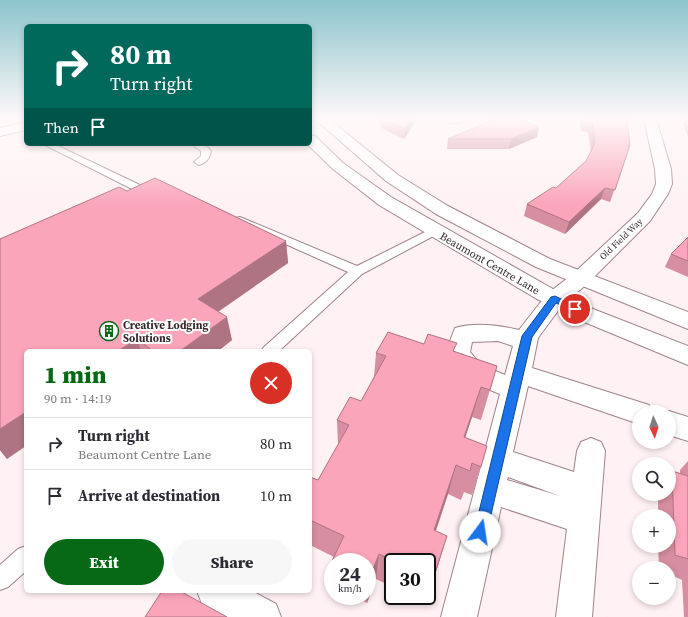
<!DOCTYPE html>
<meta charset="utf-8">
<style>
body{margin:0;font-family:"Source Serif 4",serif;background:#f7f7f7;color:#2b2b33;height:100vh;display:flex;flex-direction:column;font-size:15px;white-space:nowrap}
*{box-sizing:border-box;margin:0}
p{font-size:13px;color:#7c7c81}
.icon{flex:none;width:22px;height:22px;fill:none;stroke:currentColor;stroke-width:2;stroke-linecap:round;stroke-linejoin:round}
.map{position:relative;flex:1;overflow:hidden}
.side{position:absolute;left:24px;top:349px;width:288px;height:244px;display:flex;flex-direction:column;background:#fff;border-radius:6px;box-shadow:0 2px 6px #0003}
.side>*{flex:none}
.top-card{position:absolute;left:24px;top:24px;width:288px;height:122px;border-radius:6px;box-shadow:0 2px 6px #0003;background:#00695c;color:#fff;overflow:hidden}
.needle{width:26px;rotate:176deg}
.buttons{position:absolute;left:632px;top:405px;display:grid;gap:8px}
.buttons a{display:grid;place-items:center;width:44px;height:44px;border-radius:50%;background:#fff;box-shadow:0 2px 6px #0003;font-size:20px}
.speed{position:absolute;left:324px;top:553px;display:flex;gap:8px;font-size:20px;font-weight:700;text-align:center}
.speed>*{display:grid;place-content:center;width:52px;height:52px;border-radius:50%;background:#fff;box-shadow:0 2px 6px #0003;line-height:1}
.speed small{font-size:10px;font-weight:400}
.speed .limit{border:2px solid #111;border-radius:6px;background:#fff;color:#111}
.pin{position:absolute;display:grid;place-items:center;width:34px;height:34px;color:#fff;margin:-17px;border:2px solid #fff;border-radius:50%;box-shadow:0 1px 4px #0007}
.me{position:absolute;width:44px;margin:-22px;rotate:14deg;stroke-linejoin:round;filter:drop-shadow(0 0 3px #0008)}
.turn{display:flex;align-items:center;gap:14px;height:84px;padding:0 20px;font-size:18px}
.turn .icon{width:52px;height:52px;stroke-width:2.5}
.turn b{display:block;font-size:28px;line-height:34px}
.then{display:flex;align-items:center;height:38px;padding:0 20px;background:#0003;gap:8px;font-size:15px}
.round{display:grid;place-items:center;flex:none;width:42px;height:42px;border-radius:21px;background:#f7f7f7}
.head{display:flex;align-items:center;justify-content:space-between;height:68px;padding:0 20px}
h1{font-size:24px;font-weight:800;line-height:30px;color:#076915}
.primary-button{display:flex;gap:8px;margin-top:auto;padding:8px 20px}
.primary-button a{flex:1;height:46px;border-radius:24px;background:#076915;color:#fff;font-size:16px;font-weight:800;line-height:46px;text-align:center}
.primary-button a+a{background:#f7f7f7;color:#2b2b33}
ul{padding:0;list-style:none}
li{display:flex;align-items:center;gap:12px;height:52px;padding:0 20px;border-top:1px solid #e1e1e2}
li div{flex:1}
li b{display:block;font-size:15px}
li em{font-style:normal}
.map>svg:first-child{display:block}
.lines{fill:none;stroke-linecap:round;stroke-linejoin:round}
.service-casing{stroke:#a1838a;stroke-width:2}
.minor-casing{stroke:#a1838a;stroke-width:2}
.tertiary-casing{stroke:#a1838a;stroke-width:2}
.service{fill:#fff;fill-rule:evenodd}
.minor{fill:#fff;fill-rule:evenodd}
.tertiary{fill:#fff;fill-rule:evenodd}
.wall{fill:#d78ea0}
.shaded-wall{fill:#af7482}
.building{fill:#faa5ba;stroke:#af7482}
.route{fill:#1a73e8;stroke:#114b97}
.labels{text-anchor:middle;stroke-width:4;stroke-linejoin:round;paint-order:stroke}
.far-street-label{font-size:9px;fill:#35292c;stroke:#fff}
.street-label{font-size:11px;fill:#35292c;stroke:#fff}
.poi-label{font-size:11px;font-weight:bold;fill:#35292c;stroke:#fff;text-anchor:start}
</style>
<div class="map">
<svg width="688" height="617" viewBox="0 0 688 617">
<rect width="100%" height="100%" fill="#fff1f4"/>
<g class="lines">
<g class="service-casing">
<path id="service" d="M43,144h11l90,43 1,2 -1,2h-8z
M191,144c9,0 14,-1 20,7 -1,7 -5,12 -12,14l-5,-3 7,-6v-5z
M240,217l117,49 74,-37h8l2,2 -2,2 -77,41 -83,77h-18l3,-4 84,-75 -112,-50 -2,-2 2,-2z
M26,546v25l-18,16 -8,3v-25l18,-16z"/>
</g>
<g class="minor-casing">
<path id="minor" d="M449,119h12l-1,4h-10z
M644,119h12l15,50 1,15 -4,10 -18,27 -63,63 -24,20 -25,34 -6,30 117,37 3,7h-13v12l-111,-38 -15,66 61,20 3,-21 4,-9 10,-4 10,4 4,9 -13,166h-36l11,-88 -66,-22 -24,110h-36l59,-223 -37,-15 -18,-25 10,-26c21,-6 43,-3 64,2l28,-36 26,-20 65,-61 14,-19 4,-10 -1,-15zM498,341l15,5 -8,29 -24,-10 -11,-13 2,-10zM508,477l52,19 -53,-16z
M26,122v8l-26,6v-8z
M669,411l19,6v24l-19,-6v-23h-2z
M197,591h55l24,13 5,13h-55l-24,-13z"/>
</g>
<g class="tertiary-casing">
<path id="tertiary" d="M315,119h14l69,56 50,31 102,53 138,53v17l-152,-62 -100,-53 -50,-33z
M310,135l5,1 28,27 48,34 162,92 40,20 95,37v19l-111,-46 -40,-20 -158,-94 -46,-36 -26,-25h3z"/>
</g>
<use href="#service" class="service"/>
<use href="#minor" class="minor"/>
<use href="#tertiary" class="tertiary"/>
</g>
<path class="wall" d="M377,119h40l-13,20 -23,-11z
M579,119h50v2l-1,5 2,20 -20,56 -9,-3 -36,35 -41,-18 3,-12 29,-16 30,-27 5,-10 -3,-19 -7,-1z
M681,119h7v17z
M539,127l-2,10 -28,12h-62l1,-10z
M127,191l159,50 2,22 -70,49 14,28 -14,11h-192l-19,108 -7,-9v-211z
M688,237v40l-23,-10 6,-13z
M424,344l31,8 42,14 -16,54 -9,-3 -7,20 16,30 -9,28 -8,-3 -3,8 -13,-6 -12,37 11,5 -21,67 -15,-7h16v-34h-34v25l-17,-8 -9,24 -14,-7h14v-34h-34v13l-1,-14 2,-4 -24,-12v-68l8,3 20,-35 -1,-25 24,-19 13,-24 2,-24z
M688,461v156h-4l-2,-37 -13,-6v-6h-10l-1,-22h11v-30h-11v-22h11v-19l3,-4 8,3v-4z"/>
<path class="shaded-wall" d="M412,119h5l-13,20 1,-10z
M539,127l-2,10 -28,12 2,-10z
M605,188l-4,11 -36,35 4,-12z
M286,241l2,22 -85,59 -5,-23z
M227,317l5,23 -14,11h-38z
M137,339l4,12h-23z
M481,387l-9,30 -16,49 8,-29z
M26,412v34l-19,13 -7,-9v-21z
M456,465l-8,29 -21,62 7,-26z
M447,536l-8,26 -13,41 7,-24z
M379,554l-3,25 -9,24 2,-24z"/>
<path class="building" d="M383,119h29l-7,10z
M489,119h30l20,8 -28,12h-63l40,-17z
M583,119h46v2h-2l3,25 -2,-1 1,3 -14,42 -10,-2 -36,34 -42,-18 26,-17 3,1 30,-27 9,-18 -3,-21 -8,-1z
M155,178l131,63 -88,58 29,18 -47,34h-27l-16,-12 -19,12h-92v61l-26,17v-190l119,-52 8,4z
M688,237v24l-17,-7z
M388,332l36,12 4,-10 29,9 -4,8 44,15 -7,24 -9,-3 -17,50 23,9 -6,21 -9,-4 -2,8 -14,-6 -22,65 13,6 -14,43 -6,-3v-14h-31l-17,-8 -10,25 -2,-1v-16h-32l-3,-1 12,-25 -34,-16v-43l8,3 31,-55 -12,-5 13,-23 11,4 25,-45 -10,-3z
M672,471l16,5v83l-13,-4z
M162,591h18l47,26h-82z"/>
<linearGradient id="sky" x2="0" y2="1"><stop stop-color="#8cc4cc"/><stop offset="0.58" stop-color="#fff9fa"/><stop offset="1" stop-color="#fff9fa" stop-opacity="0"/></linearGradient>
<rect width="688" height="205" fill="url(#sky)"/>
<path class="route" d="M555,296l23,11 1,2 -4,3 -19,-9 -24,34 -45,195 -2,4 -5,2 -4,-2 -2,-4 48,-196 29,-39z"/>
<defs>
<g id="building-ring" transform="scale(1)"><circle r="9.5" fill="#fff" stroke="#076915" stroke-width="1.5"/><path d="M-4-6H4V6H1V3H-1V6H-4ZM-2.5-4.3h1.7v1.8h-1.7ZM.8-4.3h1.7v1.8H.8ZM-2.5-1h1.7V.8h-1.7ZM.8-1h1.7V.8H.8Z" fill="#076915"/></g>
</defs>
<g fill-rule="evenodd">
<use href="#building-ring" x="109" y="331"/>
</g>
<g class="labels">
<g class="far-street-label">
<text transform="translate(621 239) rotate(-44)" y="3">Old Field Way</text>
</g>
<g class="street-label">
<text transform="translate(490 263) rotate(30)" y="4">Beaumont Centre Lane</text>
</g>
<g class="poi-label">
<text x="123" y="329">Creative Lodging<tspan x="123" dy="13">Solutions</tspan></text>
</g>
</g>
</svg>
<div class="buttons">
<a><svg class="needle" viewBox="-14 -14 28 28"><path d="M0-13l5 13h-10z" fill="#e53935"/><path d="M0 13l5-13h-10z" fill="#7c7c81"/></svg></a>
<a><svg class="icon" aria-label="search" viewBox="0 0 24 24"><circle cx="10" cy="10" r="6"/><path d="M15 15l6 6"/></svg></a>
<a>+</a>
<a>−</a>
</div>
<div class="speed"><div>24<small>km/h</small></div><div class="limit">30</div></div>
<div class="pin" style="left:575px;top:309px;background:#d93025"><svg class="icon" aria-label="arrive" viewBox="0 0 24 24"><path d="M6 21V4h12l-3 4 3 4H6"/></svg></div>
<svg class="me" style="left:480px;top:532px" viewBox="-20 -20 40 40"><circle r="19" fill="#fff"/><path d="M0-13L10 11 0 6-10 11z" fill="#1a73e8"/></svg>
<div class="top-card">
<div class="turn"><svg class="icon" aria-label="right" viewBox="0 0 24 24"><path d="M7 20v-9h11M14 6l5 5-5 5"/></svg><div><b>80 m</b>Turn right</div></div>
<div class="then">Then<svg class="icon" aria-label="arrive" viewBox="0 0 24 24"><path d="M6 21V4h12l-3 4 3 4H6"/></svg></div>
</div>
<section class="side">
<div class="head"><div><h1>1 min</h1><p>90 m · 14:19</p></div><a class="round" style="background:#d93025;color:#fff"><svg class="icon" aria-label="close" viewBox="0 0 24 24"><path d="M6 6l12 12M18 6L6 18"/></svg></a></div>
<ul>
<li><svg class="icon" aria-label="right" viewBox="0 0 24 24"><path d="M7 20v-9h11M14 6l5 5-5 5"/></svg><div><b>Turn right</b><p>Beaumont Centre Lane</p></div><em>80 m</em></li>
<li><svg class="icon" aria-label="arrive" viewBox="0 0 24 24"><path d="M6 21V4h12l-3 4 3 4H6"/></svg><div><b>Arrive at destination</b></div><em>10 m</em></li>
</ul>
<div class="primary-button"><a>Exit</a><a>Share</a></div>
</section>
</div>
